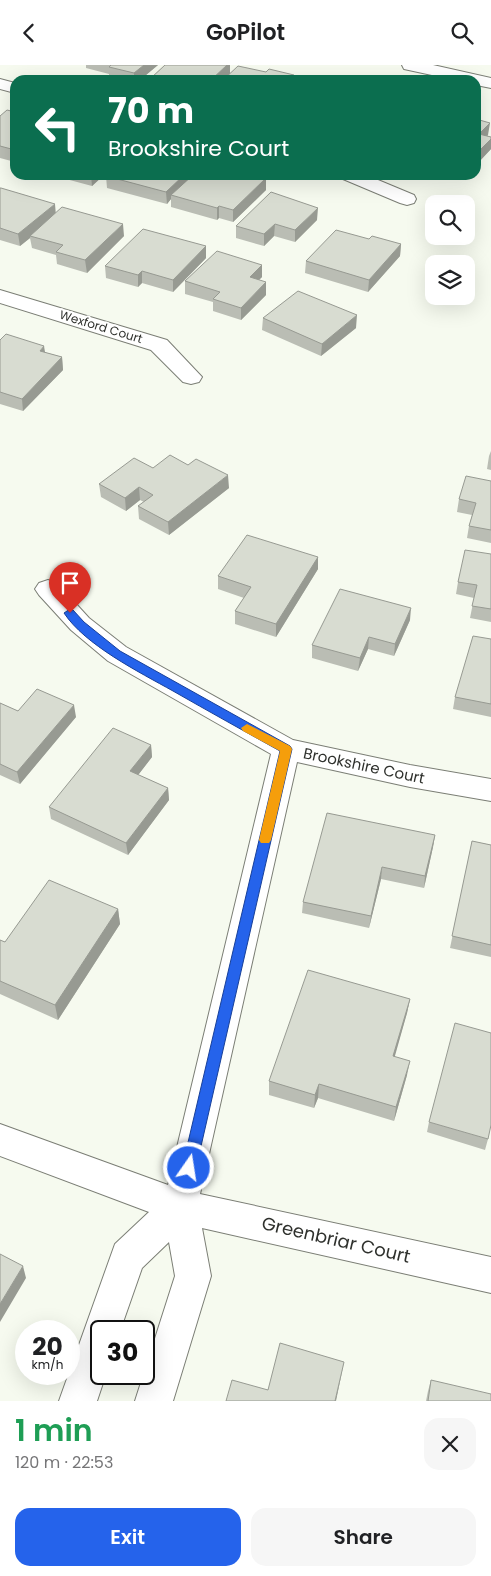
<!DOCTYPE html>
<meta charset="utf-8">
<style>
body{margin:0;font-family:Poppins,sans-serif;background:#f6f6f6;color:#202124;height:100vh;display:flex;flex-direction:column;font-size:19px;white-space:nowrap}
*{box-sizing:border-box;margin:0}
p{font-size:16px;color:#757577}
.icon{flex:none;width:28px;height:28px;fill:none;stroke:currentColor;stroke-width:2;stroke-linecap:round;stroke-linejoin:round}
.map{position:relative;height:1336px;overflow:hidden}
.panel{display:flex;flex-direction:column;background:#fff;flex:1}
.panel>*{flex:none}
.banner{position:absolute;left:10px;top:10px;width:471px;height:105px;border-radius:15px;box-shadow:0 5px 20px #0002;background:#0b6e4f;color:#fff;overflow:hidden}
.tools{position:absolute;left:425px;top:130px;display:grid;gap:10px}
.tools a{display:grid;place-items:center;width:50px;height:50px;border-radius:10px;background:#fff;box-shadow:0 5px 20px #0002;font-size:25px}
.speed{position:absolute;left:15px;top:1255px;display:flex;gap:10px;font-size:25px;font-weight:700;text-align:center}
.speed>*{display:grid;place-content:center;width:65px;height:65px;border-radius:50%;background:#fff;box-shadow:0 5px 20px #0002;line-height:1}
.speed small{font-size:12px;font-weight:400}
.speed .limit{border:2px solid #111;border-radius:8px;background:#fff;color:#111}
.pin{position:absolute;display:grid;place-items:center;width:42px;height:42px;color:#fff;margin:-51px -21px;border-radius:50% 50% 50% 0;rotate:-45deg;box-shadow:0 0 5px #0007}
.pin .icon{rotate:45deg}
.me{position:absolute;width:55px;margin:-28px;rotate:13deg;stroke-linejoin:round;filter:drop-shadow(0 0 4px #0008)}
.turn{display:flex;align-items:center;gap:18px;height:105px;padding:0 15px;font-size:22px}
.turn .icon{width:65px;height:65px;stroke-width:2.5}
.turn b{display:block;font-size:35px;line-height:42px}
.round{display:grid;place-items:center;flex:none;width:52px;height:52px;border-radius:15px;background:#f6f6f6}
.overview{display:flex;align-items:center;justify-content:space-between;height:85px;padding:0 15px}
h1{font-size:30px;font-weight:600;line-height:38px;color:#1e9e55}
.action{display:flex;gap:10px;margin-top:auto;padding:10px 15px}
.action a{flex:1;height:58px;border-radius:15px;background:#2563eb;color:#fff;font-size:20px;font-weight:600;line-height:58px;text-align:center}
.action a+a{background:#f6f6f6;color:#202124}
header{display:flex;justify-content:space-between;align-items:center;height:65px;padding:0 15px;background:#fff;font-size:22px;font-weight:600}
.map>svg:first-child{display:block}
.lines{fill:none;stroke-linecap:round;stroke-linejoin:round}
.minor-casing{stroke:#7b7e75;stroke-width:2}
.minor{fill:#fff;fill-rule:evenodd}
.wall{fill:#babdb4}
.shaded-wall{fill:#979a92}
.building{fill:#d8dcd1;stroke:#979a92}
.route{fill:#2563eb;stroke:#184099}
.slow{fill:#f59e0b}
.labels{text-anchor:middle;stroke-width:4;stroke-linejoin:round;paint-order:stroke}
.far-street-label{font-size:12px;fill:#2f312d;stroke:#fff}
.street-label{font-size:15px;fill:#2f312d;stroke:#fff}
.near-street-label{font-size:18px;fill:#2f312d;stroke:#fff}
</style>
<header><svg class="icon" aria-label="back" viewBox="0 0 24 24"><path d="M15 5l-7 7 7 7"/></svg>GoPilot<svg class="icon" aria-label="search" viewBox="0 0 24 24"><circle cx="10" cy="10" r="6"/><path d="M15 15l6 6"/></svg></header>
<div class="map">
<svg width="491" height="1336" viewBox="0 0 491 1336">
<rect width="100%" height="100%" fill="#f6faef"/>
<g class="lines">
<g class="minor-casing">
<path id="minor" d="M402,0h31l58,13v10l-15,-3v-5h-21l-51,-11z
M0,14l15,4v10l-15,-4z
M341,110h25l48,20 2,4 -2,4 -7,2 -7,-2 -57,-24z
M0,225l167,50 35,37 -3,5 -8,2 -8,-2 -32,-32 -151,-47z
M48,515l9,3 32,35 37,29 167,93 117,25 81,14v22l-81,-14 -113,-25 -97,432 291,63v36l-289,-65 9,48 -38,125h-38l40,-125 -6,-34 -27,26 -22,63h-19v43h5l-9,27h-38l56,-157 34,-32 -149,-56v-32l168,61 103,-431 -163,-93 -37,-31 -32,-35 -4,-6 4,-6z"/>
</g>
<use href="#minor" class="minor"/>
</g>
<path class="wall" d="M86,0h72l-18,15h-24l-7,-2v-4l-23,-6z
M165,0h65v9l64,6h-143v-2z
M15,47v50l-15,-4v-42z
M476,54l12,16 -1,1 4,1v12l-14,15z
M51,110h53l-12,11z
M106,111h86l40,2h34v12l-33,32 -14,-4 -2,2 -46,-13v-8l-4,5 -60,-16z
M0,123l56,25 68,23 -37,37 -30,-9 -1,-9 -24,-7 -2,-10 -10,8 -20,-6z
M317,155l-22,22 -21,-6 -10,10 -28,-8v-12z
M369,174l32,5 -1,12 -32,36 -63,-19 1,-12z
M206,193l-33,34 -31,-9 -4,4 -32,-9 -1,-12z
M262,200v12l-3,3 7,15 -25,25 -28,-9v-9l-28,-8v-13z
M263,253l93,10 -35,28 -59,-26z
M0,275l62,17 1,13 -40,41 -23,-7z
M491,386v19l-4,-1 2,-13z
M153,403l76,20 -60,47 -30,-16 -1,-13 6,-4 -4,-2 -14,11 -25,-14 -2,-13z
M491,416v62l-24,-5 2,-12 3,-11 -15,-3 2,-13z
M491,489v68l-21,-4 4,-20 -18,-4 2,-12z
M318,492v12l-42,68 -41,-13v-13l9,-13 -26,-9v-13z
M410,555l-16,36 -26,-7 -10,22 -46,-13v-13z
M491,574v78l-38,-8 2,-12z
M0,638l18,8 58,6 -56,67 -20,-9z
M151,680l1,12 -14,18 30,13 1,12 -41,55 -77,-36 -2,-12z
M435,770l-2,12 -9,41 -43,-9 -12,49 -67,-15 1,-11z
M472,776l19,4v112l-41,-9z
M118,844l2,15 -62,96 -58,-26v-54l5,2z
M410,934l-3,14 -13,44 13,18 -13,46 -76,-23 -4,10 -45,-13v-14z
M429,1057l59,17 -3,11 -58,-18z
M431,1315l60,21h-65l2,-10z"/>
<path class="shaded-wall" d="M144,0h14l-18,15h-6v-7z
M227,0h3v9l-7,6h-12z
M294,10v5h-6z
M490,58l-2,12 -10,10 1,-11z
M491,74v10l-14,15 1,-12z
M91,110h13l-12,11z
M184,110h8v4l-21,16v4l-4,5 -1,-12z
M266,113v12l-33,32v-12z
M55,139l1,12 -26,20v2l-10,8 -2,-12z
M219,141v12l-2,2v-12z
M318,143l-1,12 -22,22v-12z
M123,159l1,12 -37,37 -2,-13z
M275,159l-1,12 -10,10v-12z
M401,179l-1,12 -32,36 1,-12z
M206,181v12l-33,34v-12z
M262,200v12l-13,12 1,-12z
M142,206v12l-4,4v-12z
M266,217v13l-25,25v-12z
M357,250l-1,13 -35,28 1,-12z
M44,281l2,12 -6,-7z
M62,292l1,13 -40,41 -1,-12z
M228,410l1,13 -60,47 -1,-13z
M139,422l1,13 -14,11 -1,-13z
M318,492v12l-42,68v-13z
M411,543l-1,12 -16,36 1,-12z
M369,572l-1,12 -10,22 2,-13z
M74,640l2,12 -56,67 -3,-12z
M151,680l1,12 -20,26 -2,-12z
M168,723l1,12 -41,55 -2,-12z
M435,770l-2,12 -9,41 1,-12z
M382,802l-1,12 -12,49 2,-12z
M118,844l2,15 -62,96 -3,-15z
M410,934l-3,14 -16,57 2,-14z
M410,996l-3,14 -13,46 2,-14z
M319,1019l-1,14 -4,10 1,-13z
M23,1201l3,12 -26,44v-18z
M344,1297l-8,39h-1z"/>
<path class="building" d="M111,0h33l-10,8 -25,-6z
M165,0h62l-16,15h-24l-9,-2 -2,2h-15l-10,-2z
M238,1l28,6 3,-3 25,6 -6,5h-65z
M7,45l8,2v38l-15,-4v-30z
M476,54l14,4 -11,11 12,3v2l-13,13h-2z
M107,110h77l-18,17 -60,-16z
M193,110h27l12,3 4,-3h18l12,3 -33,32 -14,-4 -2,2 -46,-13z
M0,123h1l54,16 -37,30 -18,-6z
M271,127l47,16 -23,22 -20,-6 -11,10 -28,-8z
M62,142l61,17 -38,36 -29,-8 7,-7 -33,-9z
M143,164l63,17 -33,34 -31,-9 -4,4 -33,-9z
M336,165l33,9 3,-3 29,8 -32,36 -63,-19z
M217,186l45,14 -12,12 16,5 -25,26 -28,-9 7,-7 -35,-11z
M298,226l59,24 -35,29 -59,-26z
M6,269l38,12 -4,5 22,6 -40,42 -22,-7v-52z
M170,390l18,10 8,-6 32,16 -60,47 -30,-16 15,-11 -14,-8 -14,11 -26,-14 35,-26 19,10z
M466,411l25,5v49l-22,-4 7,-23 -17,-4z
M247,470l71,22 -42,67 -41,-13 16,-24 -33,-11z
M465,485l26,4v55l-19,-3 5,-21 -19,-3z
M340,524l71,19 -16,36 -26,-7 -9,21 -48,-13z
M473,571l18,3v65l-36,-7z
M37,624l37,16 -57,67 -17,-8v-61l18,8z
M113,663l38,17 -21,26 38,17 -42,55 -77,-36z
M327,748l108,22 -10,41 -43,-9 -11,49 -68,-14z
M472,776l19,4v100l-39,-9z
M49,815l69,29 -63,96 -55,-24v-41l5,2z
M308,905l102,29 -17,57 17,5 -14,46 -77,-23 -4,11 -46,-14z
M455,958l36,10v92l-3,14 -59,-17z
M0,1189l23,12 -23,38z
M280,1278l64,19 -9,39h-109l6,-21 36,10z
M431,1315l60,14v7h-63z"/>
<path class="route" d="M70,544l3,1 11,12 36,29 170,95 2,3 -96,419 -2,4 -5,2 -5,-2 -2,-4 98,-417c-36,-20 -72,-40 -107,-60 -34,-19 -88,-46 -109,-78z"/>
<path class="slow" d="M247,659l43,22 2,3 -21,91 -2,3h-8l-2,-3 21,-89 -37,-20 -2,-3z"/>
<g class="labels">
<g class="far-street-label">
<text transform="translate(101 262) rotate(17)" y="4">Wexford Court</text>
</g>
<g class="street-label">
<text transform="translate(364 701) rotate(12)" y="5">Brookshire Court</text>
</g>
<g class="near-street-label">
<text transform="translate(336 1175) rotate(13)" y="6">Greenbriar Court</text>
</g>
</g>
</svg>
<div class="tools">
<a><svg class="icon" aria-label="search" viewBox="0 0 24 24"><circle cx="10" cy="10" r="6"/><path d="M15 15l6 6"/></svg></a>
<a><svg class="icon" aria-label="layers" viewBox="0 0 24 24"><path d="M12 4l9 5-9 5-9-5zM3 14l9 5 9-5"/></svg></a>
</div>
<div class="speed"><div>20<small>km/h</small></div><div class="limit">30</div></div>
<div class="pin" style="left:70px;top:548px;background:#d93025"><svg class="icon" aria-label="arrive" viewBox="0 0 24 24"><path d="M6 21V4h12l-3 4 3 4H6"/></svg></div>
<svg class="me" style="left:189px;top:1103px" viewBox="-20 -20 40 40"><circle r="17" fill="#2563eb" stroke="#fff" stroke-width="3"/><path d="M0-11L8 9 0 5-8 9z" fill="#fff"/></svg>
<div class="banner">
<div class="turn"><svg class="icon" aria-label="left" viewBox="0 0 24 24"><path d="M17 20v-9H6M10 6l-5 5 5 5"/></svg><div><b>70 m</b>Brookshire Court</div></div>
</div>
</div>
<section class="panel">
<div class="overview"><div><h1>1 min</h1><p>120 m · 22:53</p></div><a class="round"><svg class="icon" aria-label="close" viewBox="0 0 24 24"><path d="M6 6l12 12M18 6L6 18"/></svg></a></div>
<div class="action"><a>Exit</a><a>Share</a></div>
</section>
